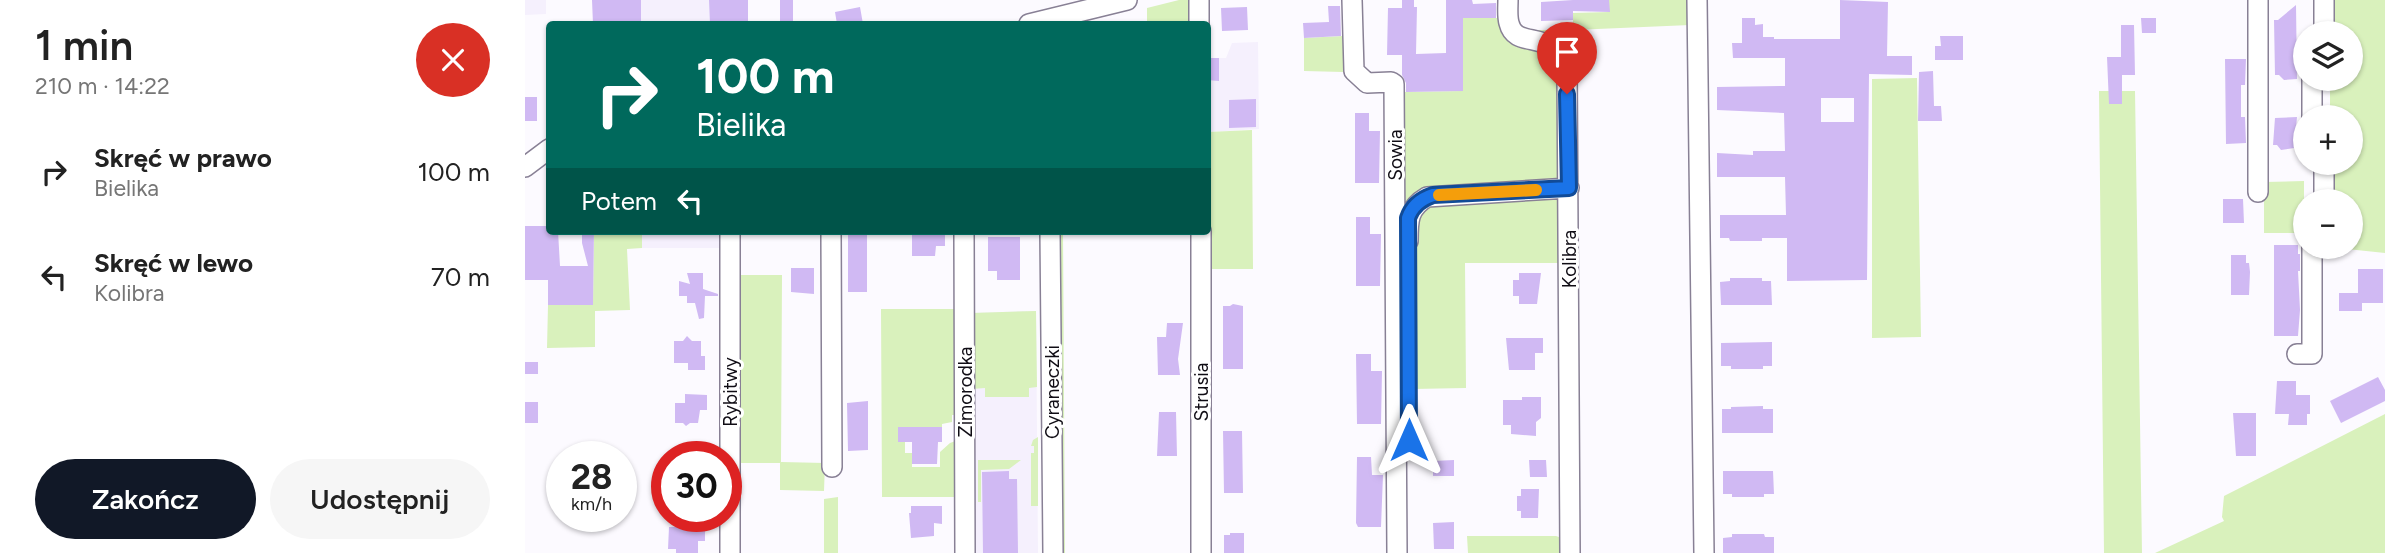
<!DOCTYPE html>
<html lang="pl">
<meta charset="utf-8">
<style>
body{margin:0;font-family:Figtree,sans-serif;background:#f6f6f6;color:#222;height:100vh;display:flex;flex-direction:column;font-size:26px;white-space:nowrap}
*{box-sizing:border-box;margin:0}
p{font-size:23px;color:#767676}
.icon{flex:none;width:38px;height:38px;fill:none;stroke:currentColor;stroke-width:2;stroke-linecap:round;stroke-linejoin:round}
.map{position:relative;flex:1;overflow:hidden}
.side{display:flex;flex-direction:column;background:#fff;width:525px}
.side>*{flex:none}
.guide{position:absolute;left:21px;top:21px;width:665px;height:214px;border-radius:7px;box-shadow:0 2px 5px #0004;background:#00695c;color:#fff;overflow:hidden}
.controls{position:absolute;left:1768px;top:21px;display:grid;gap:14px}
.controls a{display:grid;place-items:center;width:70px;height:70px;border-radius:50%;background:#fff;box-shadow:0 2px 5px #0004;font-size:35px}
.speed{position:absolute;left:21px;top:441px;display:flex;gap:14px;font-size:35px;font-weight:700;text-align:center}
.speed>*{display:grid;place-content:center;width:91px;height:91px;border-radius:50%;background:#fff;box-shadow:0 2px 5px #0004;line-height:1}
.speed small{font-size:18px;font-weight:400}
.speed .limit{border:10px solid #d22;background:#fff;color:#111}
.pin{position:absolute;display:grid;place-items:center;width:60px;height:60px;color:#fff;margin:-72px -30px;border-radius:50% 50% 50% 0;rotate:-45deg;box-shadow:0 0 7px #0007}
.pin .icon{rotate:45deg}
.me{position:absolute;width:77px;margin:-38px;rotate:0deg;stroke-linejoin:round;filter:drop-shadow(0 0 5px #0008)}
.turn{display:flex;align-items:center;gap:24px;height:147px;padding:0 35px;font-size:32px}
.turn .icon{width:91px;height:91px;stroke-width:2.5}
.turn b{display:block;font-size:49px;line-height:60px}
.then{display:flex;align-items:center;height:66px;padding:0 35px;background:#0003;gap:14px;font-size:26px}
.round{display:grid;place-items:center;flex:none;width:74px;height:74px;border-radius:37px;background:#f6f6f6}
.summary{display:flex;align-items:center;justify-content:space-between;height:119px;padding:0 35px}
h1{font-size:42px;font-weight:600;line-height:52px}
.action{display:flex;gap:14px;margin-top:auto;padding:14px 35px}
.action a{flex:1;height:80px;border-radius:42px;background:#111827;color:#fff;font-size:28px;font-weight:600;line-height:80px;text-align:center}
.action a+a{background:#f6f6f6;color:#222}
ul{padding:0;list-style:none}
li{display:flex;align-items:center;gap:21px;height:105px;padding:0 35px}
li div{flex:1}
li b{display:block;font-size:26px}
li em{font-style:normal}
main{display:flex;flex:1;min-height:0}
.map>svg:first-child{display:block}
.built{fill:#f5f0fd}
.green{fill:#d9f1bc}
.building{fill:#d0b9f3;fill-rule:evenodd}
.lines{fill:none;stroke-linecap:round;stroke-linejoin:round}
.minor-casing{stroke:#888095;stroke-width:22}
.minor{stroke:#fff;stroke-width:19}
.route-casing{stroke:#114b97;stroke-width:18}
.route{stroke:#1a73e8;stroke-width:12}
.slow{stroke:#f59e0b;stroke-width:12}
.labels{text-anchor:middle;stroke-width:6;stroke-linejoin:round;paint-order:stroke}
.street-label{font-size:19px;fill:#0f0c14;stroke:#fff}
</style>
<main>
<section class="side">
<div class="summary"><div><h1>1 min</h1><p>210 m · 14:22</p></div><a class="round" style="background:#d93025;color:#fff"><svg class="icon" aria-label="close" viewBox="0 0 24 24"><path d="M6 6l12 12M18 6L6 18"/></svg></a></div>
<ul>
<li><svg class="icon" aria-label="right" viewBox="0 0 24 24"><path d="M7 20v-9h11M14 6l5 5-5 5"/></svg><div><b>Skręć w prawo</b><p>Bielika</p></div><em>100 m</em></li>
<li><svg class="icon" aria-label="left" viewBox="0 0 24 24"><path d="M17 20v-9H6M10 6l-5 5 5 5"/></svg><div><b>Skręć w lewo</b><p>Kolibra</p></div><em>70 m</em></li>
</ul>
<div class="action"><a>Zakończ</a><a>Udostępnij</a></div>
</section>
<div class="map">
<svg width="1860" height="553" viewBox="0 0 1860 553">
<rect width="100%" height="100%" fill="#fcfaff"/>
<path class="built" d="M0,0h21v14l-21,1z
M116,0h85l1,24h-86z
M733,42l1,87 -51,3 -1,-74h19l6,-15z
M117,231h79v17h-79z
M511,311l2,242h-66l-1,-240z"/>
<path class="green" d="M654,0h11l2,24h-45v-16z
M972,0h4l35,46 23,16 3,107 -5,11 -154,30v-118l59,-1 1,-73h34z
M1084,0h81v25l-116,5v34c-15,-31 -18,-25 -50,-34h49v-17l36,-1z
M1805,0h55v253l-38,-4v2h-11l-4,-4h18v-46h-20v-38h20v-46h-20v-38h20v-46h-20z
M818,36v36l-39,-1v-33z
M1392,78l4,259 -49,1v-259z
M1574,91h36l7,462h-38z
M727,130l1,139h-43l-2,-137z
M1779,181v52h-40v-51z
M1035,197l3,66h-98l1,125 -53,1 -1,-149 2,-20 17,-18z
M69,231h48v17l-15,1 3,61 -35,1v36l-48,1 1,-43 45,-1z
M532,231h6l2,322h-7z
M211,275h46l-1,187 44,1 -1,28 -44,-1v-27h-42z
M356,309h80l-3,106h-6v7l-10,2v3l-44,1v14h7v11h7v14h28v-15l10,-9 8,-3v57h-76z
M511,311l1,76 -8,1v9h-44v-9l-13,1 -1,-76z
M1860,414v139h-230l69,-32 -2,-4 2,-21z
M513,437v69h-7v-53h3v-7h-3l2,-6z
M453,460h43l-12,9 -28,1v32h-3z
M313,497v56h-14v-54z
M942,536h89l9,3v14h-97z"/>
<path class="building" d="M67,0h49v24h-48z
M184,0h39v24h-38z
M255,0h13v22h-13z
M877,0h12v7h3l-1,47 30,-1v-53h26l1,4 23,-1v15h-33v73l-57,1v-9l-4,-8v-20h-15l1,-47h14z
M1048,0h36l1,12 -37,-1v9l-32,1v-19z
M1315,0l48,2 -1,54h25v19l-43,-1 -2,206 -80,1v-43h-25v3h-32l-1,-3h-9v-23h66l-1,-38h-68v-24l36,2v-4h32l-1,-38 -67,-3v-23l68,-1v-28h-52l-1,-15h10v-25h13v7l8,-1v13h11v2h66zM1296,98h33v24h-33z
M1771,5l1,74 -13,1 -5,-5h-4l-1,-55h4z
M803,6h12l1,30 -37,2 -1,-15 26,-1z
M335,7l3,17h-26l-2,-12z
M722,7l1,23 -26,1 -1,-23z
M1616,18h15v15h-14z
M1596,25h13l1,50h-13v29h-13l-2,-47h14z
M1415,36h23v24h-28v-14h6z
M682,58h12v23l-12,-1z
M1700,59h21l-1,26h-4v32h4l1,26 -20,1z
M1408,71l1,35h7l1,15h-24l1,-49z
M0,97h12v24h-12z
M731,99v28l-27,1v-28z
M830,113h14v18h11l-1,52h-24z
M1772,117l-3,31 -13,2 -4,-5h-4l2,-27z
M1698,199h20l1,24h-21z
M831,217h14v17h11l-1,52h-24z
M0,226h24v5h9l2,35h28l-6,-23v-12h12l-1,74h-45v-25h-23z
M323,231h19v61h-19z
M400,231h20v15h-9l-1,10h-23v-22h14z
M463,237h32v43h-23v-9h-9z
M1749,245h24v9h2v17h-2l2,39 -2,26h-24z
M1706,255h15v8h3l1,9 -1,23h-18z
M266,268h23v26l-23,-2z
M1833,269h25v34h-21v8h-23v-18h19z
M162,273h16v16l15,5v2h-13l-1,22 -5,1 -4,-16h-8v-7h-8v-15l11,3z
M994,273h22l-4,31h-18v-8h-6v-16h6z
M1205,278h32v3h9l1,24h-51l-1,-23 10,-1z
M708,304l10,2v63h-20v-63h7z
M642,323h16l-5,36 2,16h-22l-1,-38h9z
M162,336l5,5h9v15h4v14h-17v-7h-14v-22h9z
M981,338h37v15h-8v17h-26z
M1247,342v24h-9v3h-32v-3h-10v-23z
M831,354h15v17h11l-1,53h-24z
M0,362h13v12h-13z
M1853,377l7,13v11l-44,22 -11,-22z
M1752,381h19v14h14v19h-3v11h-19l1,-11h-14z
M160,394l22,1v15h-7l-2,13h-8l-4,3 -3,-3h-8v-20h10z
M997,397h19v21l-5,4v14l-25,-2v-9h-8v-25h19z
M343,401v49l-20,1 -1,-48z
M0,402h13v21h-13z
M1238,406v3h10v24h-51v-24h9v-2z
M634,412h17l1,44h-20z
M1708,413h23v43h-20z
M373,427h44v15h-4l-1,22h-25v-22h-14z
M698,431h19l1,62h-19z
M832,457h14l1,18h11l-2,52h-23l-2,-4z
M929,460v16h-21v-15z
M1004,460h17l1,17h-17z
M484,471v8h8l1,74h-35l-1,-81z
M1198,471h50l1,23h-10v3h-32v-3h-9z
M996,489h18l-1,29h-17v-7h-4v-15h4z
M386,506h31v18l-8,-1v13l-23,2 -2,-25h2z
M929,522v27h-20l-1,-26z
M180,526v15h-7v12h-22v-4h-8l1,-22z
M705,533h14v20h-20v-18h6z
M1207,534h32l1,3h9v16h-51v-15l9,-1z"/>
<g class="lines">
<g class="minor-casing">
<path id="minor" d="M674,0v24
M827,0l2,71 13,12 24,-1 3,2 3,469
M983,0c0,7 -1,16 1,23 7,29 44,2 58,47l3,483
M1172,0l7,553
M1733,0v192
M504,24l98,-24
M1799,33v-33
M1787,79v38
M0,167l24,-18
M1799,201v-38
M205,231v322
M306,231l1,236
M439,231l1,322
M525,231l3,322
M676,231v322
M883,241c0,-20 0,-33 19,-44l142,-9
M1772,354h15v-107"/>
</g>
<use href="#minor" class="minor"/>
</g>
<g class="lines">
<g class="route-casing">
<path id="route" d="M884,440l-1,-222c4,-12 13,-19 25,-23l136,-7 -2,-94"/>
</g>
<use href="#route" class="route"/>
<path class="slow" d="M914,195l97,-5"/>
</g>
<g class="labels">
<g class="street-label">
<text transform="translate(870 155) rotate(-90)" y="7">Sowia</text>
<text transform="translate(1044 259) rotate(-90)" y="7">Kolibra</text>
<text transform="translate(205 392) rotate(-90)" y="7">Rybitwy</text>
<text transform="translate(440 392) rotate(-90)" y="7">Zimorodka</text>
<text transform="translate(527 392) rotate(-90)" y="7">Cyraneczki</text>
<text transform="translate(676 392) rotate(-90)" y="7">Strusia</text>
</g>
</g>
</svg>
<div class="controls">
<a><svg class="icon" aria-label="layers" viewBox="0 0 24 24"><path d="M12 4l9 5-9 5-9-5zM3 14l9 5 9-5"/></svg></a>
<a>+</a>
<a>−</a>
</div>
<div class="speed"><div>28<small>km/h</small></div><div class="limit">30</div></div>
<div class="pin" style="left:1042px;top:94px;background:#d93025"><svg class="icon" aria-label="arrive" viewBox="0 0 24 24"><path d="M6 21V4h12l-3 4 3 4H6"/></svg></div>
<svg class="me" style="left:884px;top:440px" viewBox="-20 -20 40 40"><path d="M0-17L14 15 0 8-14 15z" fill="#1a73e8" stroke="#fff" stroke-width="4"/></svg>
<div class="guide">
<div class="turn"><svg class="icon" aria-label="right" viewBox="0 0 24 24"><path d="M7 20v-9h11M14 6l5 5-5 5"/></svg><div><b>100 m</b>Bielika</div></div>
<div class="then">Potem<svg class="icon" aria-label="left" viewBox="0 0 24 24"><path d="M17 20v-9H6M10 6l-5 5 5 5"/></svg></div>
</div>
</div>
</main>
